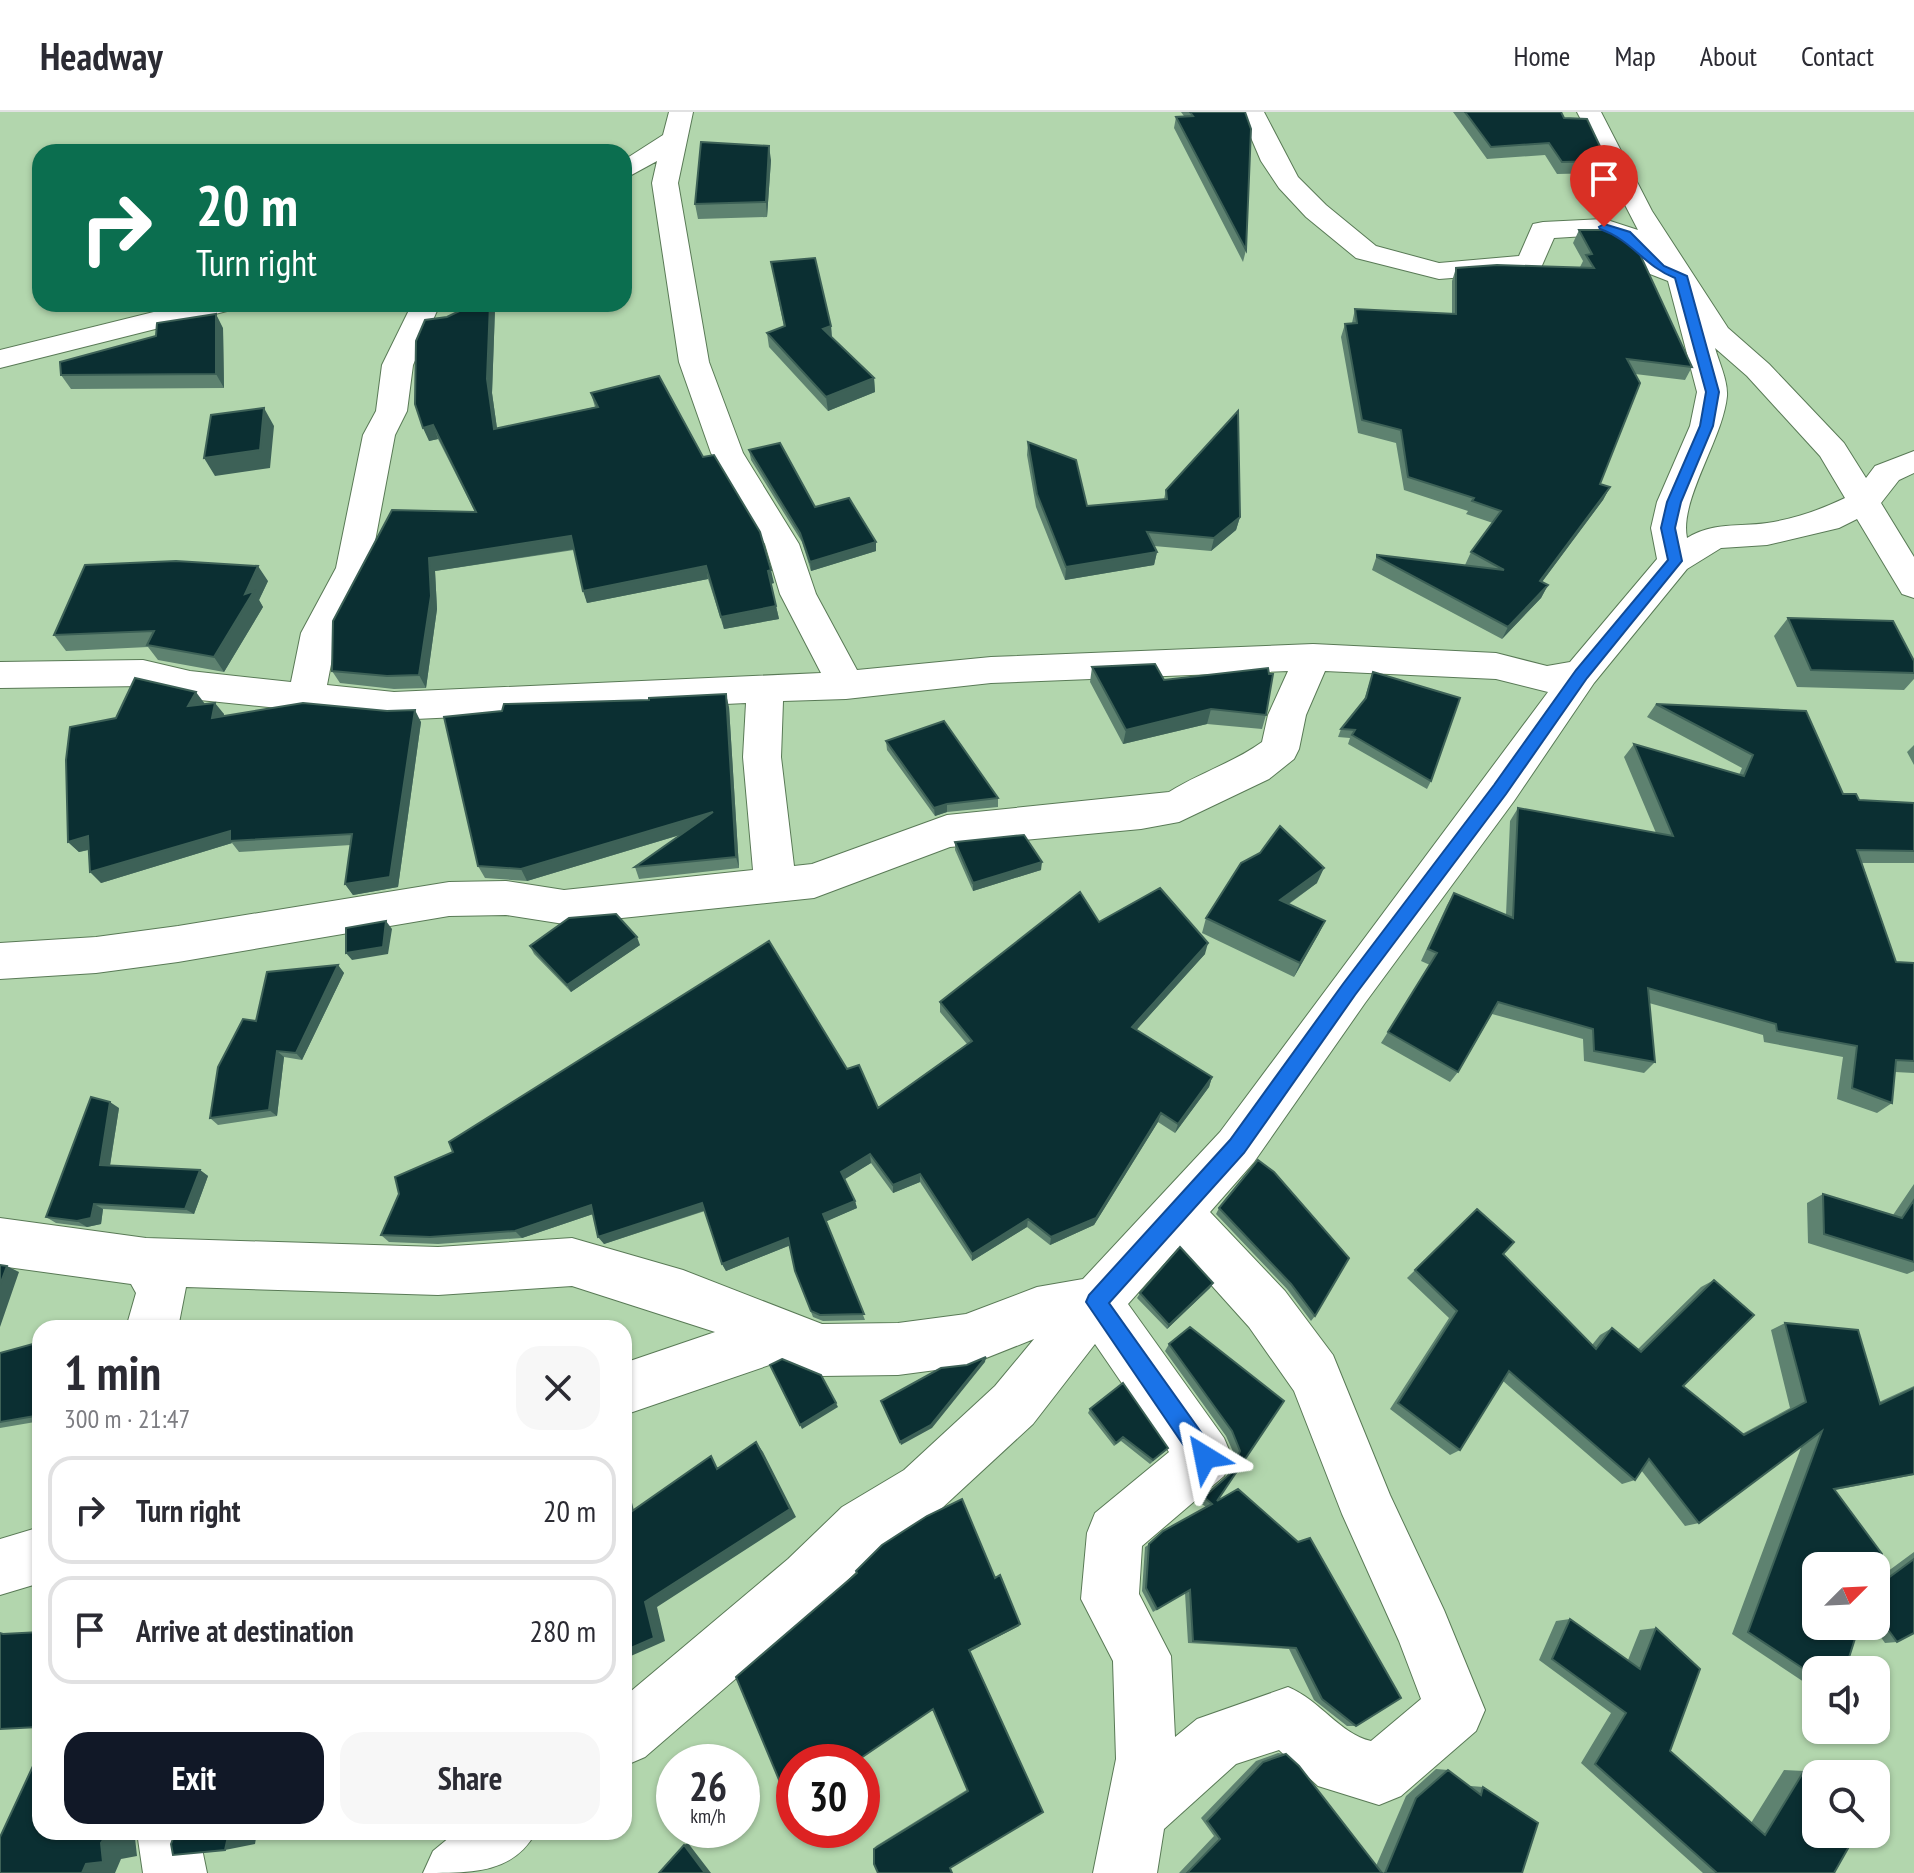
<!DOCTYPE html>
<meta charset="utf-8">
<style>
body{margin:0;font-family:"PT Sans Narrow",sans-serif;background:#f7f7f7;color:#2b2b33;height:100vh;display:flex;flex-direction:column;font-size:30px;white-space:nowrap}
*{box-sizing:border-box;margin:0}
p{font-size:26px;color:#7c7c81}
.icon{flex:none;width:44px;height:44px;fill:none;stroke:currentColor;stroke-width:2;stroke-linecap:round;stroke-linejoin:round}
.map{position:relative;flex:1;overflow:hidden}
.drawer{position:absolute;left:32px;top:1208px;width:600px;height:520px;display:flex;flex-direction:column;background:#fff;border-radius:24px;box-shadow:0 2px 6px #0004}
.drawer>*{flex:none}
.banner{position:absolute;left:32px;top:32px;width:600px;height:168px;border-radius:24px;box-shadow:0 2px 6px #0004;background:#0b6e4f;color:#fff;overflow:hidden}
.needle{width:52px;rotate:66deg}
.fabs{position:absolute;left:1802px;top:1440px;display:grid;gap:16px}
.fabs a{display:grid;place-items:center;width:88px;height:88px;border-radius:16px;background:#fff;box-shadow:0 2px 6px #0004;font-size:40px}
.speed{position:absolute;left:656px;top:1632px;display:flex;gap:16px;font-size:40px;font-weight:700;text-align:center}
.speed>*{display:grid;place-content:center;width:104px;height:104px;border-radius:50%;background:#fff;box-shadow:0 2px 6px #0004;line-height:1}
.speed small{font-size:20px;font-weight:400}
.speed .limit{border:12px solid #d22;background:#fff;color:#111}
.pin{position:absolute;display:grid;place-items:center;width:68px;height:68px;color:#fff;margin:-82px -34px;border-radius:50% 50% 50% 0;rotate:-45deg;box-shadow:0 0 8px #0007}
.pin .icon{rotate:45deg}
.me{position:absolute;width:88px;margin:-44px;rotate:325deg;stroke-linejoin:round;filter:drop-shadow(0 0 6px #0008)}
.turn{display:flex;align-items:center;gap:28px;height:168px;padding:0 32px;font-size:36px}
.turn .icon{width:104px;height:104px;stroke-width:2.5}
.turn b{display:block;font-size:56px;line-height:68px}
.round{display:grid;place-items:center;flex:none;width:84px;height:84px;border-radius:24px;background:#f7f7f7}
.headline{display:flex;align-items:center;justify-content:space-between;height:136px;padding:0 32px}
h1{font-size:48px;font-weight:700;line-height:60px}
.primary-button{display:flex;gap:16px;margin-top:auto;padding:16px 32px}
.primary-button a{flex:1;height:92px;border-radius:24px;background:#111827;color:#fff;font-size:32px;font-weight:700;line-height:92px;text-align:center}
.primary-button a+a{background:#f7f7f7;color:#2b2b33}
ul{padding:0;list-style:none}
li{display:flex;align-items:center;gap:24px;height:108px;margin:0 16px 12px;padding:0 16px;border:4px solid #e1e1e2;border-radius:24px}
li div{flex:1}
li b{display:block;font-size:30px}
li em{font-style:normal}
header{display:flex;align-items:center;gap:48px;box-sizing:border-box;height:112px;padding:0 40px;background:#fff;border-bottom:2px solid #e1e1e2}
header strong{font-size:38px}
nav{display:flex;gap:44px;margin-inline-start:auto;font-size:28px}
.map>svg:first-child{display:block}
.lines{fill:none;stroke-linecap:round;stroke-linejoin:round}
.minor-casing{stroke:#597a56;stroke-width:2}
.minor{fill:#fff;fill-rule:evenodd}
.wall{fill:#5e8270}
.shaded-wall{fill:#3d6157}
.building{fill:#0b2f32;stroke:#3d6157;stroke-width:2}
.route{fill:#1a73e8;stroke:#114b97;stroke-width:2}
</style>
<header>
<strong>Headway</strong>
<nav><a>Home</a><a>Map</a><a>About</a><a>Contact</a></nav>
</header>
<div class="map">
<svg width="1914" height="1761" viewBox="0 0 1914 1761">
<rect width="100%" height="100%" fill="#b2d6ad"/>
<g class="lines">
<g class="minor-casing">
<path id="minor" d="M669,0h24l-15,71 31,179 34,91 56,91 17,50 41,76 134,-13 322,-13 183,9 51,13 23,-4 87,-103 -6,-31 6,-26 33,-76 7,-34 -29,-111 -18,-7 -34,-34 -14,-5 -48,3 -14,32 -10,2 -91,7 -83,-21 -50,-41 -27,-29 -18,-27 -21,-49h24l34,65 28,28 50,41 63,17 80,-7 14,-32 10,-2 61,-3 34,11 -61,-118h24l51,99 76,117 41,36 75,79 22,35 9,-12 39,-15v22l-15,7 -18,23 33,54v41l-12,-4 -45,-75 -18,9 -72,17 -46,3 -34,21 -93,114 -80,118 -149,202 -111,159 -44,50 75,79 48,64 57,140 54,115 41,100 -9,21 -75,65 -22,9 -61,-19 -39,-36 -43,14 -72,65 -7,44h-64l23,-114 -3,-98 -32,-62 6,-66 8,-20 74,-61 -74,-108 -62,80 -91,84 -60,39 -54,52 -183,158 -21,9v-69l164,-138 54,-52 62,-37 91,-84 39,-47 -68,27 -68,9 -77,1 -37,-16 -160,55v-52l91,-31 -143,-46 -134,9 -252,-8 -8,41h-52l10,-35 -5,-9 -131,-18v-48l146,20 292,9 134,-9 111,32 139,54 76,-1 68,-9 71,-27 46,-8 137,-147 328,-440 -52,-13 -171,-8 -19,44 -7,34 -5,10 -25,20 -90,43 -38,7 -191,18 -136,51 -250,26 -58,-9 -57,1 -271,46 -82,11 -96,6v-36l96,-6 82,-11 271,-44 57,-1 58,9 189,-20 -10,-113 3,-54 -352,17 -204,-21 -47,-13 -143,2v-26l143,-2 47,11 101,11 10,-49 35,-65 27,-133 13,-24 6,-46 30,-61h28l-27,61 -6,46 -12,24 -25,133 -33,65 -10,52 67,7 427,-19 -41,-79 -15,-50 -54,-91 -32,-91 -27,-179 5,-22 -33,18v-19l39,-25zM1715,236l32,28 73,80 25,42c-25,12 -51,21 -78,25 -29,4 -54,-1 -80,15 -8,-38 36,-99 40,-142 1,-15 -8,-34 -12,-48zM1288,559l-20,44 -6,27c-29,21 -63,31 -93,50l-222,23 -135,49 -18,2 -13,-109 2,-56 63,-2 145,-16zM1178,1136l71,79 45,64 48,123 57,127 22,58 -50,42c-31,-7 -50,-40 -83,-54l-91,32 -22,18 -4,-81 -32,-62 3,-48 82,-70 8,-19 -8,-19 -96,-134z
M186,192h49l-4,6 -231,58v-18z
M40,1415v56l-40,12v-56z
M141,1720h62l-3,7 7,34h-64l-5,-34z
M456,1720h80c-23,41 -60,41 -113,41l10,-22z"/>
</g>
<use href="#minor" class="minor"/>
</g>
<path class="wall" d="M1181,0h64l1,138 -3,12 -69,-134 2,-11 8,-1z
M1453,0h108l3,6 43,43 -5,12 -45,1 -12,-19 -58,4z
M771,48l-4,57 -69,2 -3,-15z
M1579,118l113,137 -7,13 -50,-6 -35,110 10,3 -7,13 -61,82 6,3 -7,13 -39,41 -130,-69 5,-15 88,10 6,-13 22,-29 -27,-9 2,-3 -64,-21 -8,-47 -38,-10 -17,-96 4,-13 7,-1 3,-14 97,5v-33l4,-13 124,-1 3,-6 -10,-18z
M771,150l60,64 1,12 42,40 1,14 -47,19 -59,-64 -2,-14 17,-6z
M495,197l-3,84 5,36 98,-22 -4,-14 112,64 71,126 -3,1 8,35 -55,10 -16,-50 -121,24 -13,-53 -139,21 2,38 -11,79 -32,1 -54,-6 -8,-12 143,-159 -37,-73 -9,2z
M223,216l1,60 -153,1 -10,-14z
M1028,330l59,64 77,-7 2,-9 74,27 -4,13 -25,21 -57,-5 3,6 -3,13 -89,15 -29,-73 -9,-52z
M749,338l66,57 61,35v9l-65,20 -9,-29 -51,-82z
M268,469l-9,19 4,7 -39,65 -66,-12 -10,-13 -82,4 -12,-16z
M1788,506l126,43v18l-10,11 -107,-3 -23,-51z
M1092,555l72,13 102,35 -4,14 -55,-5 -84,20 -33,-62z
M1373,560l58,109 -4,8 -79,-45 2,-6 -12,-1 3,-8 23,-29z
M205,592l19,10 -1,2 198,6 -23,165 -45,8 -8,-11 6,-39 -112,7 -7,-9 -131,40 -12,-33 -10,2 -11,-10z
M1656,592l187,90 16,6 55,3v60h-52l34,99 18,1v110l-19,-1 -3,31 -15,10 -40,-14 6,-42 -79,-15 -1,-7 -114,-32 6,59 -11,11 -60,-12 -1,-22 -91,-25 -34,58 -8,10 -69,-39 49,-78 -9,-4 26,-56 7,-12 52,22 4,-94 8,-13 138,25 -32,-76 10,-13 105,31 3,-7 -95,-51z
M729,595l10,161 -100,11 -4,-12 45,-32 -153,46 -42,-3 -7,-12z
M886,629l112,57v9l-51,5 -12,4 -48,-66z
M1914,633v20l-7,-13z
M955,730l86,28 -68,21 -18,-41z
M1260,741l57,30 -28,21 36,17 -7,14 -24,42 -92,-44 4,-15z
M1099,810l106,32 -69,76 76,47 -3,10 -34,46 -17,-11 -64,103 -44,20 -23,-18 -55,34 -52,-79 -27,11 -22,-30 -27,16 11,22 2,7 -31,13 39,99 -42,1 -10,-4 -18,-46 -5,-26 -64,26 -4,-7 -17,-53 -101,33 -11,-30 -71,24 -84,6 -49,-2 -8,-7 466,-166 31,39 89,-64 -27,-32v-10z
M640,833l-69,47 -37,-38 -4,-8z
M338,853l6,8 -42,87 -18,-3 -7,59 -59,9 -8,-7 46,-97z
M119,996l-9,58 90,4 8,6 -14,38 -91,-5 -2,15 -14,3 -31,-4 -10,-6z
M1258,1048l57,156 -4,5 -24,-32 -71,-75 3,-6z
M1914,1072v87l-7,3 -99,-31 -1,-40 16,-9 70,21z
M1477,1097l26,45 89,91 8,-10 12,-7 26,21 63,-62 13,-7 -31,106 59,48 48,-26 -19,-78 14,-7 94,79 35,-16v89l-79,15 -19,180v20l-84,-56 70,-189 -103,78 -14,3 -44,-56 -6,10 -13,4 -119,-103 -43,69 -10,5 -60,-46 59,-91 -42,-40z
M1213,1171l-3,5 -43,41 -30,-31 3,-5z
M40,1230v84l-6,-1 1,-3 -35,6v-75z
M1169,1232l115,57 -67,100 139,225h-9l-33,-26 -25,-51 -101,-6 -3,-50 -32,19 -11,-21 3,-44 61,-40 -7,-5 27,-24 9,-22 -9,-20 -61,-85z
M1090,1297l75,42 -15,13 -29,-23 -7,5 -26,-33z
M1914,1440v81l-17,9 -12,1 -12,-17h3v-46z
M995,1466l24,48 -49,25 73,161 -169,37 2,-3 92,-57 -35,-79z
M1570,1507l58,41 12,-30 16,-2 14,123 81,72 33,-53 20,1 30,102h-131l-122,-110 30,-50 -72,-53 17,-39z
M1278,1641l8,1 90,112 30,-70 30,-27 12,1 23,18v-2l12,1 39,86h-343l35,-37 -13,-18 55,-57z"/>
<path class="shaded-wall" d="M769,34l2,14 -4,57 -1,-15z
M490,192h3l2,5 -3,84 7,49 -5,-13 -7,-50z
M216,202l7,14 1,60 -8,-14z
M831,214l1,14 -9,-11z
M874,266l1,14 -47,19 -2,-14z
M264,296l10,18 -4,42 -55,8 -11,-18z
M433,313l5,14 -9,2 -6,-13z
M1610,375l-7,13 -70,94 7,-13z
M1240,405l-4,13 -25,21 3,-13z
M571,424l4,13 -140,22 2,38 -11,79 -7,-13 10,-117z
M876,430v9l-65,20 -1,-9z
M1157,440l-3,13 -89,15 1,-13z
M258,454l10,15 -9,19 4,7 -39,65 -10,-15z
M706,454l2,13 -121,24 -4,-12z
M771,458l3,13 -4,1 -2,-13z
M1548,473l-7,13 -39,41 6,-12z
M776,494l3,13 -55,10 -3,-12z
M196,580l9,12 -17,2z
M726,582l3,13 10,161 -3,-11z
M215,591l9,11 -3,15 -9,-11z
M1211,597l-4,15 -84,20 3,-14z
M415,598l6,12 -23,165 -45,8 -8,-11z
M947,692v8l-12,4 -1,-8z
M713,700l3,12 -189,57 -6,-12z
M230,719v10l2,2 -131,40 -11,-11z
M88,724l11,11 -20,5 -11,-10z
M1042,750l-1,8 -68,21v-8z
M1324,756l-7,15 -43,31 6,-14z
M386,809l6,8 -4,25 -36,6 -6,-7z
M1325,809l-7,14 -24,42 6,-14z
M637,825l3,8 -69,47 -4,-7z
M1208,831l-3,11 -75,83 2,-10z
M338,853l6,8 -42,87 -6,-7z
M277,939l7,6 -7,59 -8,-6z
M1212,965l-3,10 -34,46 3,-9z
M110,990l9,6 -10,63 -9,-6z
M1161,1001l-3,9 -64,103 -44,20 1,-8z
M870,1042l1,9 -29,18 -1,-9z
M200,1058l8,6 -14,38 -9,-5z
M920,1062v8l-27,11v-8z
M855,1089l2,7 -32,14 -2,-8z
M702,1091l4,7 -102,34 -6,-7z
M94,1092l9,5 -2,15 -14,3 -10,-6z
M591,1093l5,8 -74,25 -7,-7z
M1028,1107l-1,8 -55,34v-7z
M788,1126l3,7 -65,26 -4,-7z
M7,1154l12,6 -19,55v-42z
M1213,1171l-3,5 -43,41 2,-4z
M986,1245l-1,5 -53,66 -31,17 -1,-3z
M836,1291l2,4 -36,22 -2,-4z
M756,1330l7,10 33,65 -139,90 8,34 -41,18v-8l21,-49z
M624,1358l13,53 -12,-7z
M1020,1512l-1,2 -50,26v-2z
M139,1720l-4,6 2,18 -16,3 -6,14h-33l4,-9 21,-30z
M229,1720h28l-2,12 -30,6z
M688,1731l23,30h-6l-21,-28z"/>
<path class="building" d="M1190,0h55l6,17 -5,121 -70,-133 17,-1z
M1465,0h96l3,6 23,1 20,42 -45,1 -13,-19 -58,4z
M701,30l68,4 -3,56 -71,2z
M1579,118h41l17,18 55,119 -65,-8 13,24 -40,101 10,3 -70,94 8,4 -40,42 -131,-70v-2l127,15 -33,-18 30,-41 -29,-10 2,-3 -66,-21 -7,-47 -39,-10 -17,-96 12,-1 -2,-14 101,5v-46l41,-3 97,3 -8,-13 6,-1z
M815,146l16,68 -8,3 51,49 -48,19 -59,-64 18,-7 -14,-64z
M474,192h16l-3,75 7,50 104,-22 -7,-14 68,-17 44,81 11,-2 46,77 11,38 -3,1 8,35 -55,11 -15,-51 -123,25 -12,-55 -142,22 2,38 -12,79 -32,1 -55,-5 1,-50 59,-111 84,2 -43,-87 -10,3 -8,-24 1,-63 9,-21 22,-3z
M216,202v60l-155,1 -1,-13 96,-26 1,-13z
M264,296l-4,42 -56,8 7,-43z
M1238,299l2,106 -26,21 -67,-6 10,20 -91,15 -29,-73 -9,-52 48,18 11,46 80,-7 -1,-9z
M780,331l35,64 34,-9 27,44 -66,20 -10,-29 -51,-83z
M176,449l82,5 -13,28 9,-3 -40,66 -67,-12 7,-14 -100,4 31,-70z
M1788,506l105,3 21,40v12l-103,-3z
M1155,552l9,16 104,-12 1,6h4l-7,41 -55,-6 -85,21 -34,-63z
M1373,560l87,26 -29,83 -79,-46 3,-5 -14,-1 25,-31z
M135,566l61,14 -8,14 27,-3 -3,15 91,-15 84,8 28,-1 -25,167 -45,7 7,-50 -122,7v-10l-140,41 -2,-36 -20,6 -2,-82 4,-33 46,-9z
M726,582l10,163 -101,10 78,-55 -192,57 -43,-3 -34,-149 58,-6 2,-7 145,-4v-2z
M1656,592l150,7 37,83h13l3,6 55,3v48l-57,-1 39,112 18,1v98l-18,-1 -4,43 -40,-15 5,-42 -80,-15 -1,-7 -128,-36 7,74 -61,-11 -1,-22 -95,-27 -40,70 -70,-40 49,-79 -9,-4 26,-56 59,25 5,-110 155,28 -39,-92 110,32 9,-21z
M944,609l54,77 -51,6 -13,4 -48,-67z
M1280,714l44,42 -44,32 45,21 -25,42 -94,-45 35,-55 19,-10z
M1024,723l18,27 -69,21 -18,-41z
M1160,776l48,55 -76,84 80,50 -34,47 -17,-11 -65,105 -45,19 -23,-18 -56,35 -52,-80 -27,11 -23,-31 -29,18 14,29 -32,13 41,100 -44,1 -9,-4 -16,-40 -7,-33 -66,26 -20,-61 -104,34 -7,-32 -76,26 -85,6 -49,-2 18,-41 -4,-17 58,-25 -4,-10 320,-201 78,128 12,-4 19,43 94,-67 -32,-39 140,-110 19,30z
M616,802l21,23 -70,48 -37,-39 39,-28z
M386,809l-3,26 -37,6v-25z
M338,853l-42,88 -19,-2 -8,59 -59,8 8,-51 25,-48 13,2 11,-49z
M91,985l19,5 -10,63 100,5 -15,39 -91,-5 -3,14 -14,3 -31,-4z
M1258,1048l16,12 75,86 -34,58 -24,-32 -72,-76z
M1823,1082l79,24 12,-18v62l-90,-28z
M1477,1097l37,33 -11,12 93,95 16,-21 29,24 73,-72 40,35 -71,71 61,49 62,-33 -21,-79 73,7 22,74 34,-16v86l-80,15 48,65 -6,18v-6h-60v60h43l-14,44h-29v7l-68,-45 74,-201 -123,92 -50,-64 -14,21 -126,-109 -49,79 -62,-47 59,-92 -42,-41z
M1180,1135l33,36 -44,42 -29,-32z
M0,1153l7,1 -7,19z
M1190,1215l94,74 -67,100 21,-12 60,53 12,-4 91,160 -45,28 -34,-27 -26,-51 -103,-7 -3,-51 -33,19 -11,-21 3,-44 14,-13 49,-27 -8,-7 27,-24 9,-22 -8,-20 -63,-87z
M40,1230v81l-6,2 1,-9 -35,6v-69z
M986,1245l-55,68 -31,17 -19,-41 60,-33 26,-3z
M782,1247l39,16 15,28 -36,22 -30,-60z
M1123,1271l45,65 -15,12 -30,-23 -7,6 -26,-34z
M756,1330l34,67 -145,93 9,36 -30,13v-139l1,4 86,-60 6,13z
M962,1387l33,79 5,-3 20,49 -51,26 74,162 -93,56 2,5h-74l-4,-9v-15l94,-58 -35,-82 -78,53h-61v41l-4,3 -54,-129 121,-104 -1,-2 26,-26 45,-29z
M1914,1447v74l-17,9 -21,-29v-26z
M1570,1507l70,50 16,-41 44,41 -30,82 95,84 39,-64 12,19v44h29l6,9 -17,30h-117l-122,-109 31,-51 -74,-54z
M40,1520v87l-2,8 -38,2v-96l3,1z
M40,1639v81h189l-4,18 -52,5 -2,-11 3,-8 -3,-2h-64l-6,9 2,19 -17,2 -4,9h-82v-36z
M1286,1642l13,12 83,107h-195l33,-34 -13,-18 56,-59z
M1448,1658l33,25 2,-8 55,36 -16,50h-137l31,-75z
M684,1733l21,28h-46z"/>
<path class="route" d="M1604,112l26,8 34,34 23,10 32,116 -6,34 -32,76 -6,26 7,33 -95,117 -81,116 -151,201 -111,158 -135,150 104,146 4,8 -4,8 -8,3 -8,-3 -111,-163 3,-7 141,-155 113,-156 151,-199 82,-115 92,-110 -7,-32 6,-26 33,-76 6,-34 -31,-114c-31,-12 -43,-38 -75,-49l-1,-2z"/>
</svg>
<div class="fabs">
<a><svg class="needle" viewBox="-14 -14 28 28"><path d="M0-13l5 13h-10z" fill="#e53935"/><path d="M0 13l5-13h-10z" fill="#7c7c81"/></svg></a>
<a><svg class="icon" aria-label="sound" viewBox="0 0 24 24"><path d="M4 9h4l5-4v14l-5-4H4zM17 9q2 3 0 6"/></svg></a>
<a><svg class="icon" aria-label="search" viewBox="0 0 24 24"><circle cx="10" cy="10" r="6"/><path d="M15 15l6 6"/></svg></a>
</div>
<div class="speed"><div>26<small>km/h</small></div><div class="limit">30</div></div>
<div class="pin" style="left:1604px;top:115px;background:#d93025"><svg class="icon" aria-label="arrive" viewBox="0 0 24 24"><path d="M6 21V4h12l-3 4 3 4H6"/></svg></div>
<svg class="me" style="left:1205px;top:1345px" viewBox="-20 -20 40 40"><path d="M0-17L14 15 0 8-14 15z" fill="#1a73e8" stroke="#fff" stroke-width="4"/></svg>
<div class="banner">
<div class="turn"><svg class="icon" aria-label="right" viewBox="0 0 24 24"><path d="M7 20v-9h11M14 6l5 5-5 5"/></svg><div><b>20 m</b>Turn right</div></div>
</div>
<section class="drawer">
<div class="headline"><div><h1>1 min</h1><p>300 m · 21:47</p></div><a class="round"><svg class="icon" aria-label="close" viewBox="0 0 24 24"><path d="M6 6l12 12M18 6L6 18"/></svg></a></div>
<ul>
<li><svg class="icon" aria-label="right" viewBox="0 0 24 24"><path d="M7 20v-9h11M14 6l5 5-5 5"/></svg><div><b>Turn right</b></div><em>20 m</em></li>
<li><svg class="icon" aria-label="arrive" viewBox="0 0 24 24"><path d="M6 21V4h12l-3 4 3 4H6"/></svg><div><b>Arrive at destination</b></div><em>280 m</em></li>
</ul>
<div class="primary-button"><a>Exit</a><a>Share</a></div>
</section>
</div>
